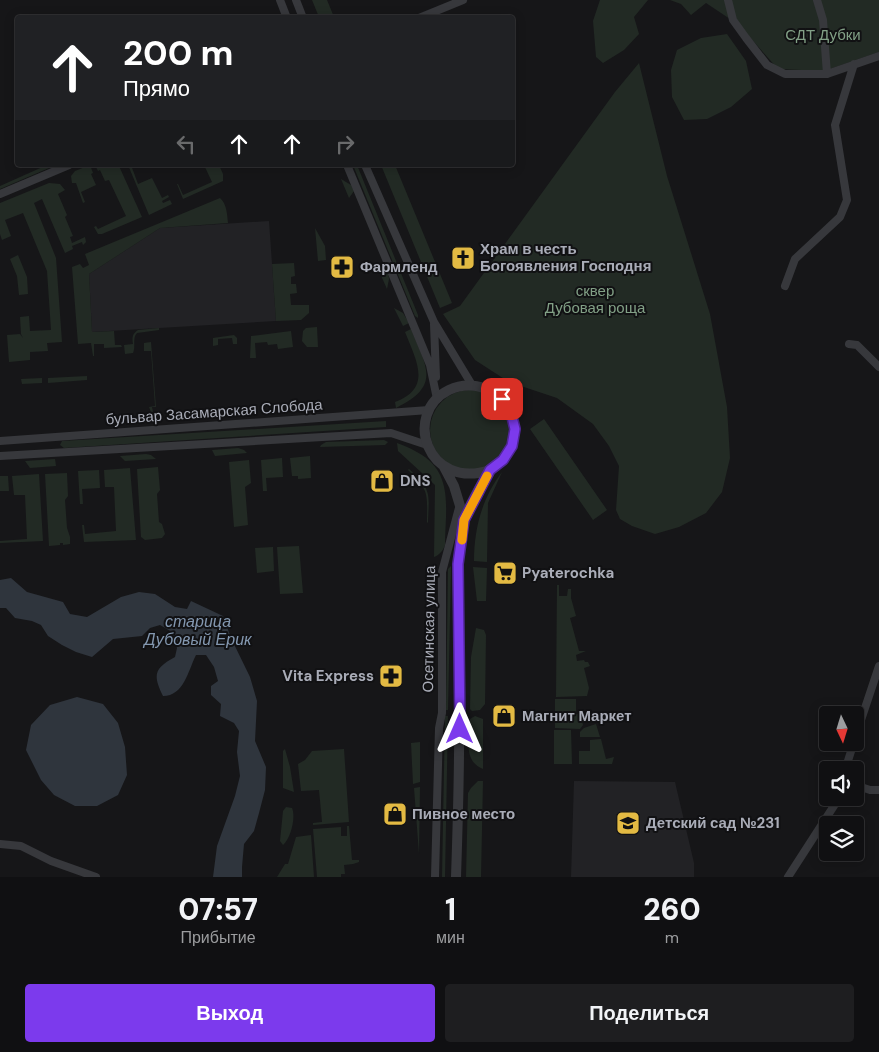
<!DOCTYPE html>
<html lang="ru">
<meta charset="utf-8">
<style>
body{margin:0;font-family:"DM Sans",sans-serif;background:#1e1e20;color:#f1f3f6;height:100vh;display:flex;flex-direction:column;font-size:19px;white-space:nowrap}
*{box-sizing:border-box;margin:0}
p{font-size:16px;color:#9c9d9f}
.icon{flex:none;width:28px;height:28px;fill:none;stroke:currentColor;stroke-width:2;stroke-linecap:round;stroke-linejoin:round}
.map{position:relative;height:877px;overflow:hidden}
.panel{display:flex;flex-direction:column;background:#101012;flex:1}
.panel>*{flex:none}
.top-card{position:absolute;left:15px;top:15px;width:500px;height:152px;border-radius:5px;box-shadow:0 2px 12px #0003,0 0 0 1px #303032;background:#202124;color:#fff;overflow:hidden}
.needle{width:32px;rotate:176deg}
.tools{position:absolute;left:819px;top:706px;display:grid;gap:10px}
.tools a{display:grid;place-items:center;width:45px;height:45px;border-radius:5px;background:#101012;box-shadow:0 2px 12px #0003,0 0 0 1px #303032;font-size:25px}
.pin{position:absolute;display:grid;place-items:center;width:42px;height:42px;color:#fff;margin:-21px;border-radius:10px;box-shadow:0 2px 8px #0006}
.me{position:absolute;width:55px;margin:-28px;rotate:0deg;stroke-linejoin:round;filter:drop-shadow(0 0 4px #0008)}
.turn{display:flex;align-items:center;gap:18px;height:105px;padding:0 25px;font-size:22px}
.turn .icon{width:65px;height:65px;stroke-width:2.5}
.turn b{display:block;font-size:35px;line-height:42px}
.lanes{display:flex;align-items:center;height:48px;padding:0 25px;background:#0003;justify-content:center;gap:25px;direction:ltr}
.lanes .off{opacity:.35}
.eta{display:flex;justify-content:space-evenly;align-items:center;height:85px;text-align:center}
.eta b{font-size:30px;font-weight:800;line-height:35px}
.button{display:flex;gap:10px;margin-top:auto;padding:10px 25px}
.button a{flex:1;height:58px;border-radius:5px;background:#7c3aed;color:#fff;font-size:20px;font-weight:800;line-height:58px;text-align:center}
.button a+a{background:#1e1e20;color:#f1f3f6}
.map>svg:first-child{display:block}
.built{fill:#222225}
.green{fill:#222a24}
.water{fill:#2f353d}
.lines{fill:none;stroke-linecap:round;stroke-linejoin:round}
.minor{stroke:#37383c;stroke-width:8}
.tertiary{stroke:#37383c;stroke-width:10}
.route-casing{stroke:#51269a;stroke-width:12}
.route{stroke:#7c3aed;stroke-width:9}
.slow{stroke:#f59e0b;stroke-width:9}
.labels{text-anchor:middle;stroke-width:4;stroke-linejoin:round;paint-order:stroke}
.park-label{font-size:15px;fill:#82a086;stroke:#111113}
.poi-label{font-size:15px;font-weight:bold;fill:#a9acb7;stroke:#111113;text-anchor:start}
.street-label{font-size:15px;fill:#a9acb7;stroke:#111113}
.water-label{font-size:16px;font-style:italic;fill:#8397af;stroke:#111113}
</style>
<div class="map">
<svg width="879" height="877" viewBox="0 0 879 877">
<rect width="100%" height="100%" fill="#161618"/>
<path class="built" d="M269,221l7,100 -184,11 -3,-58 71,-46z
M574,781l101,1 19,81v14h-123z"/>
<path class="green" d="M312,0h15l7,17h-15z
M600,0h48l-14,17 5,17 -15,16 -21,13 -7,-6 -3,-36z
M670,0h209v52l-55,19 -46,-2 -39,-44 -33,-22 -15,12 -10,-11z
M727,34l19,27 6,28 -21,18 -24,12 -23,1 -12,-23 -1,-27 6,-20 24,-12z
M639,63l28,113 43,138 17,93 3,51 -8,34 -16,21 -27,14 -24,7 -23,-8 -12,-7 -4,-9 3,-44 -10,-20 -16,-22 -36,-26 -48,-16 -34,-22 -32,-46 17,-8 155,-214z
M47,165h9l-56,24v-3z
M90,165l3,8 -2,1 5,11 -15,7 4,10 -2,1 -7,-20h-4l-1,-7 4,-5z
M95,165h25l-1,1 23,51 -40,17h-4l-4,-7 2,-1 2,3 28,-13 -17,-36 -4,1 -5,-11 -2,1z
M128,165h3l7,19 14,-6 10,20 6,-3 1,2 -7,4 1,2 7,-3 2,4 -23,11z
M204,165h15l4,9v7l-40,18 -6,-15h1l5,11 29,-13z
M353,165h4l61,150v3l-3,-2z
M381,165h14l57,138 -12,5z
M341,179l10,6 3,6 -5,7z
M49,183l11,1 5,6 -7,4 9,21 -2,2 8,19 -3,1 2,6 13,-6 1,5 -3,3 -1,-3 -10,4 1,3 -8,4 -23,-54 -8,4 22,55 6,84 -15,1 1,8 -18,1v8l-21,2 -2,-27 13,-1 3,4 -2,-4 -1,-17 9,-1 1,15 21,-1 -4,-59 -24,-58 -18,7 6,16 -9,4 -2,-6v-31z
M220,198c7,6 7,17 8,25l-68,5 -71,46 3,58 22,-1 1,14h6l1,2 -18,1v-4h-10v12h-1l-2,-13 -13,1 -6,-77 8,-3 3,4 6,-3 -4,-11z
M315,228l10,18 1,14 -8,1z
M18,255l9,22 1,17 -9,1 -2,-19 -7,-17z
M294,263l1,13 -4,1v7h5l1,9 -7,1 1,11h18v8l-8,7 -25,1 -4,-57z
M379,271h9l1,8 -2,10z
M394,308l9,5 6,10 -6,3z
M317,327l1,20h-11l-5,-6 1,-10 3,-3z
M159,328v2l-22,3c-5,5 -1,13 -4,20l-8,1 -1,-9 9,-1c-1,-6 -1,-10 5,-14z
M411,329c16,39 30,57 -15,79l-1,-6c38,-14 21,-42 10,-70z
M291,331l2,16 -15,2 -1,-5 -9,1 -1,-3 -12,1 1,15h-6l1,-22z
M234,335l3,3v6h-4l-1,-6 -14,1v6l-5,1v-8z
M151,342l5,65h-4l1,5h-2l-2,-5 6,-1 -4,-55h-7v-8z
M87,376v4l-39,3v-5z
M42,378v5l-20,1 -1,-5z
M430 430a40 40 0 1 1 80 0a40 40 0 1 1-80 0Z
M544,419l63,91 -14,10 -63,-91z
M386,421v6l-322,21 -4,-3 2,-4z
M384,440l4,2 -3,3 -65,2 1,-2 5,-3z
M397,443c9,3 17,7 25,12 32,20 23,58 23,90 -2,6 -6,10 -11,12l1,-72 -37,-34z
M238,448l6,2 3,3 -32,3 -3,-6z
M146,454l5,1 5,4 -31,2 -5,-5z
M310,456l1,22 -13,1v-3h-6l-2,-18z
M282,458l1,19 -17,1 1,13h-4l-2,-31z
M55,459l1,7 -26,2 -5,-7z
M249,460l2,23 -6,4 3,38 -14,2 -5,-65z
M158,467l2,23 -3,4 2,28 3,2 3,10 -3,4 -17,2 -4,-3 -4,-68z
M130,468l6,72 -52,2 -2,-17h2l1,9 31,-3 -2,-44h-9l-1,-17z
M409,469c23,22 20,23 19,53l-1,1c0,-29 3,-32 -19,-53z
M99,470l1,18 -18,1 1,15h-3l-2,-33z
M502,472l-14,31 -1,59 -13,-1c0,-32 8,-63 28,-89z
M67,473l1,23 -3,4 2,28 3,9v7l-7,1v-2h-3v2l-11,1 -4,-72z
M39,474l4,67 -43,2v-2l27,-2 -2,-44h-11l-2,-19z
M0,476h8l1,15h-9z
M299,546l4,47 -23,1 -3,-47z
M273,547l1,24 -17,2 -2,-25z
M451,566v3l-3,141h-2l2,-141z
M473,567l14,1 -1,33h-9z
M557,585h2v11h8l1,-7h3v9l5,18 -6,2 9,33h7l-10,4 1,6 7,-1 1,2h3l2,4 -6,2 5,20 -2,8 -31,1z
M476,628l8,2 2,5 -1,69 -5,6 -8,1 -2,-2 1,-52z
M555,699h21v15h4l3,11 -3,4 -25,-1z
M445,716h3l-3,161h-3z
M475,716l8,3v50c-20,-8 -14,-30 -13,-48v-2z
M596,724l4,13h-20v-5l4,-4z
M554,730h17l1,34h-18z
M601,739l5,20 8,-2 -2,7h-33v-13h11v-11z
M420,742v40l-7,2 -2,-41z
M285,749l5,18 4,25 -11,-4v-37z
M344,749l5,73 -36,3v-2l9,-1 -3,-32 -18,1 -3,-27 7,-4 7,-9z
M478,781h5l-2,96h-15l2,-84 3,-5z
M420,787l-1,67 -5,-66z
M286,807l6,1c4,9 -1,30 -9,37l-3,-4 3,-30z
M347,826h2l3,34h7v2l-6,2 -9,1 1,9h-4v3h-24l-4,-48 28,-2v9h6z
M311,835l3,42h-37l8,-13h3l8,-27z"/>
<path class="water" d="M11,578l16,14 36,10 7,12 17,3 34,-20 18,-5 16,2 20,13 12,2 4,-8 32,15 8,22 19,39 7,24 -2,40 11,26 -1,23 -6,23 -5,18 -10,13 -2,23v10h-29l4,-31 18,-50 5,-20 -3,-24 2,-21 -5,-8 -14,-7 1,-12 -10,-9v-9l7,-5 -4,-14 -8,-12h-10c-8,16 -12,41 -33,41 -11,-22 -8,-28 12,-39l2,-9 -5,-16 -12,-7 -10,3 -8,8 -29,3 -21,18 -16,-5 -14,-7 -14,-9 -7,-11 -9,-4 -17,-3 -9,-10h-6v-28z
M77,697l26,7 15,19 7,24 2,28 -9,20 -21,11h-22l-21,-11 -13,-15 -15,-30 5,-25 19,-20z"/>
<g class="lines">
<path class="minor" d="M280,0l7,18
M296,0l7,18
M728,0l5,20 13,18 21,27 18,9h42l52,-18
M817,0l6,20 4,54
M419,18l44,-18
M347,165l83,200 7,34
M365,165l69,157 38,63
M0,194l69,-29
M785,286l10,-27 45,-42 7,-17 -12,-75 19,-61
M434,324l2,53
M849,344l8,1 22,22
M0,441l429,-31
M0,456l391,-23 36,12
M855,738l24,-72
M845,770l9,-28
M855,785l15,5h9
M0,844l21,2 30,15 45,16
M435,877l4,-149 3,-15v-141l18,-68
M788,877l51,-79"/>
<path class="tertiary" d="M444,467l10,19 10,33
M456,877c2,-59 4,-118 3,-177 0,-31 0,-61 -1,-91 0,-15 -1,-31 0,-45 1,-14 4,-28 6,-42 1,-9 19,-42 25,-50 3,-6 10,-8 14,-12 7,-8 12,-21 11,-32 -2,-32 -36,-52 -65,-38 -47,23 -22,101 41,80"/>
</g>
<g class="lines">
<g class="route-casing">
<path id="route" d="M460,729l-2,-165 6,-44 26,-50 13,-10 9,-14 3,-17 -4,-16 -9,-14"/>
</g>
<use href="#route" class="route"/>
<path class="slow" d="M462,540l2,-20 23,-44"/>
</g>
<defs>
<g id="church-square" transform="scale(1.25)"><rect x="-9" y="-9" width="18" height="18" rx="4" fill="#e3ba43" stroke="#111113"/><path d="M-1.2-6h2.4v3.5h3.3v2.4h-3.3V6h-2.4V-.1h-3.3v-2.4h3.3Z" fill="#111"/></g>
<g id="pharmacy-square" transform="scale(1.25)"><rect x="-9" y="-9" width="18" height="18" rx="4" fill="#e3ba43" stroke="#111113"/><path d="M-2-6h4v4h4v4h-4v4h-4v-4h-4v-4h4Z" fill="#111"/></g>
<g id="shop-square" transform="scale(1.25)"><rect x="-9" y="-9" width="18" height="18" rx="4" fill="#e3ba43" stroke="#111113"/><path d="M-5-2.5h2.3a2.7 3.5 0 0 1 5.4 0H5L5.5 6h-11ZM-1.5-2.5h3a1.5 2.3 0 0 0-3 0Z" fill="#111"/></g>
<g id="supermarket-square" transform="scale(1.25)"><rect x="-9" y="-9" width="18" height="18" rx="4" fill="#e3ba43" stroke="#111113"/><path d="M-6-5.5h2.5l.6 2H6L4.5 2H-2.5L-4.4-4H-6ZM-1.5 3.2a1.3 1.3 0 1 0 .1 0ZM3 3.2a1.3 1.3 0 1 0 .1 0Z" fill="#111"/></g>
<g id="school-square" transform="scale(1.25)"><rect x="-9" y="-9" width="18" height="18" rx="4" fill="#e3ba43" stroke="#111113"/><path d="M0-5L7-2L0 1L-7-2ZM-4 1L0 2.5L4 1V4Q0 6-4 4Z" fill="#111"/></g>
</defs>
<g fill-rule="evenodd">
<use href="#church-square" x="463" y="258"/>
<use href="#pharmacy-square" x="342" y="267"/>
<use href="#shop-square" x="382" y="481"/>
<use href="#supermarket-square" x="505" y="573"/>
<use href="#pharmacy-square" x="391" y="676"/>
<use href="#shop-square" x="504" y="716"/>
<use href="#shop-square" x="395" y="814"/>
<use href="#school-square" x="628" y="823"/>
</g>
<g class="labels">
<g class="park-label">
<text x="823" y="40">СДТ Дубки</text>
<text x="595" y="296">сквер<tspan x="595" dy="17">Дубовая роща</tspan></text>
</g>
<g class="poi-label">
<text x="480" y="254">Храм в честь<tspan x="480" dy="17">Богоявления Господня</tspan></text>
<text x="360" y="272">Фармленд</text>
<text x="400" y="486">DNS</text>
<text x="522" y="578">Pyaterochka</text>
<text x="374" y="681" text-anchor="end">Vita Express</text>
<text x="522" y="721">Магнит Маркет</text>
<text x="412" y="819">Пивное место</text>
<text x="646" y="828">Детский сад №231</text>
</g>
<g class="street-label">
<text transform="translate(214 412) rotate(-4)" y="5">бульвар Засамарская Слобода</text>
<text transform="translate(429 629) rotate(-89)" y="5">Осетинская улица</text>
</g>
<g class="water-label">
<text x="198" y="627">старица<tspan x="198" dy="18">Дубовый Ерик</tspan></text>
</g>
</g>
</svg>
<div class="tools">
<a><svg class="needle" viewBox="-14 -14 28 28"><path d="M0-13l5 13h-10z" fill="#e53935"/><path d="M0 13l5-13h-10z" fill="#9c9d9f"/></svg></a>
<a><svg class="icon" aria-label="sound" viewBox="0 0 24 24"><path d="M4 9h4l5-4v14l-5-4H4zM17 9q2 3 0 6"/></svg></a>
<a><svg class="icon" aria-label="layers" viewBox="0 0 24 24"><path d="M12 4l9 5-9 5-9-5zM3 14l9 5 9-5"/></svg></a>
</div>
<div class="pin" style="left:502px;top:399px;background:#d93025"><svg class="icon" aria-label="arrive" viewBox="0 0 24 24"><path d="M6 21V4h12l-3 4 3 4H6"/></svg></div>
<svg class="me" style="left:460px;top:729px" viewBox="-20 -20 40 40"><path d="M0-17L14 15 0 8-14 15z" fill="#7c3aed" stroke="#fff" stroke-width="4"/></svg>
<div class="top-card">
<div class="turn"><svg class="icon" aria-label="ahead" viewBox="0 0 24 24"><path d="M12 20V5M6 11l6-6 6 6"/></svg><div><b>200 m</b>Прямо</div></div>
<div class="lanes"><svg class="icon off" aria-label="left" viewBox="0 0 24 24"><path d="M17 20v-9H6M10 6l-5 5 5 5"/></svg><svg class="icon" aria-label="ahead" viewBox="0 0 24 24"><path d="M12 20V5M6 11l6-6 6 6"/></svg><svg class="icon" aria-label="ahead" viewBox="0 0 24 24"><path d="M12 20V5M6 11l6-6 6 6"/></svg><svg class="icon off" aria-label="right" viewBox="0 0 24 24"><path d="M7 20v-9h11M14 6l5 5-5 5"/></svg></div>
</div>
</div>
<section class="panel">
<div class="eta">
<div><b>07:57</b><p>Прибытие</p></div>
<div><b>1</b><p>мин</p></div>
<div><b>260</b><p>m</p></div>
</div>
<div class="button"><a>Выход</a><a>Поделиться</a></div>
</section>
